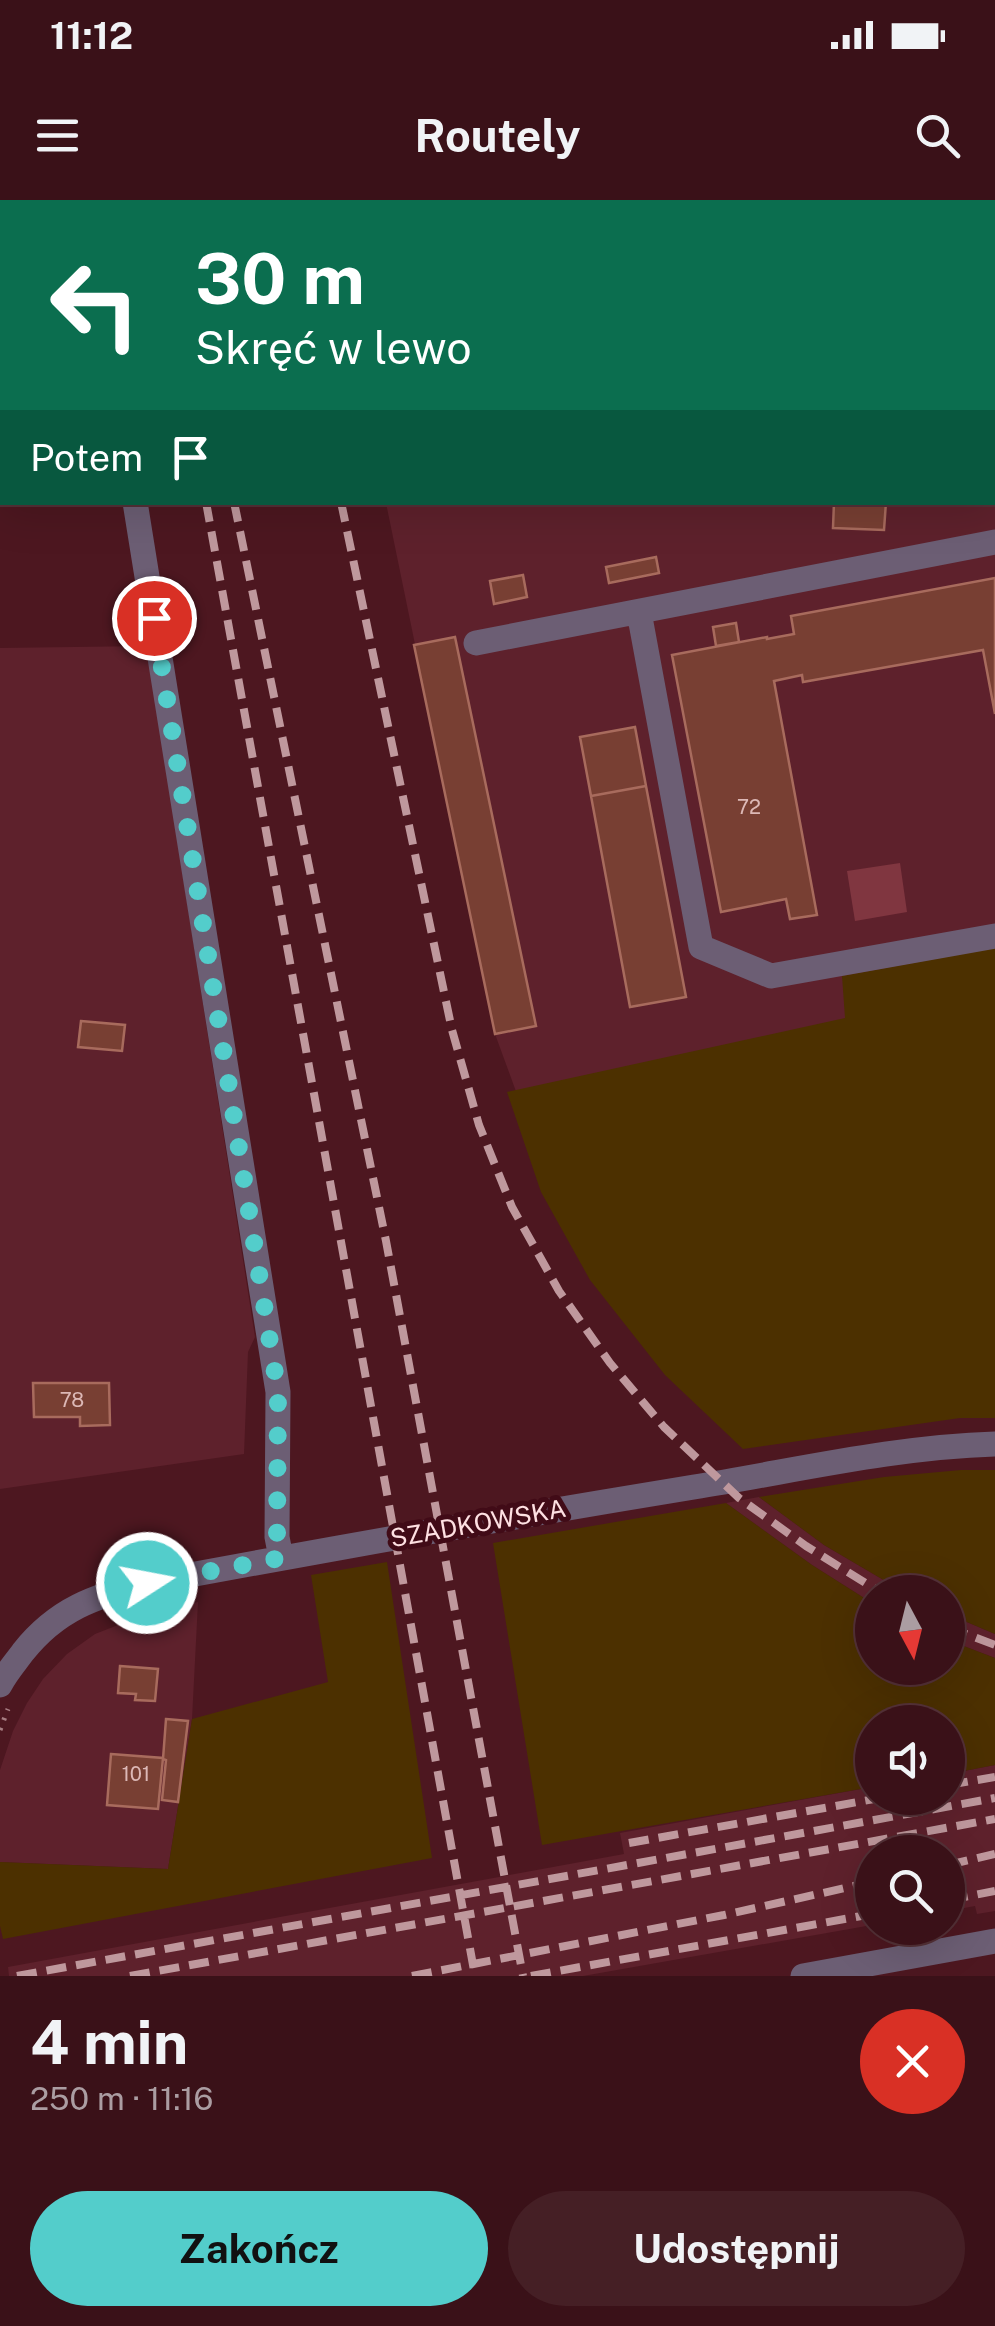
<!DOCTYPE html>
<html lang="pl">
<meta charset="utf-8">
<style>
body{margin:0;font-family:"Public Sans",sans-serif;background:#451f25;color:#f1f3f6;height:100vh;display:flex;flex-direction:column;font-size:38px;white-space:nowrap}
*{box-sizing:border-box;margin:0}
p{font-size:32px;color:#ab9da2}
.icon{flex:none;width:55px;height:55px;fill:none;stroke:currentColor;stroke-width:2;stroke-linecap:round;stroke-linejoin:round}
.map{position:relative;height:1776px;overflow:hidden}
.side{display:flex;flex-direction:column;background:#3a1118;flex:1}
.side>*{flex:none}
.hud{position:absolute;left:0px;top:0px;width:995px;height:305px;box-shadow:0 10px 40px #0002,0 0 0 2px #543137;background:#0b6e4f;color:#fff;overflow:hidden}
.needle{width:65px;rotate:173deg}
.buttons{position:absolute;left:855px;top:1375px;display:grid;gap:20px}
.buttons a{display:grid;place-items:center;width:110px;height:110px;border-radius:50%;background:#3a1118;box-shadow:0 10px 40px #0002,0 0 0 2px #543137;font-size:50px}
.pin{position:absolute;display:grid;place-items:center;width:85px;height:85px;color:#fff;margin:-42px;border:5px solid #fff;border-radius:50%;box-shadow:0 2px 10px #0007}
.me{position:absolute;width:110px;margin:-55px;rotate:79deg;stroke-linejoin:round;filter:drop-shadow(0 0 8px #0008)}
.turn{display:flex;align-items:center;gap:35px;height:210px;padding:0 30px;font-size:45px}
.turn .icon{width:130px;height:130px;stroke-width:2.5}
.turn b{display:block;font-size:70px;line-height:85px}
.then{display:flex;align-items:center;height:95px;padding:0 30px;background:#0003;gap:20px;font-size:38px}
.round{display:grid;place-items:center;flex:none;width:105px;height:105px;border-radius:52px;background:#451f25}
.overview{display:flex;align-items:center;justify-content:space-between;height:170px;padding:0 30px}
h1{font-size:60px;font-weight:700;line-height:75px}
.cta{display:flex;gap:20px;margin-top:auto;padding:20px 30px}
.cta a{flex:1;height:115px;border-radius:60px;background:#53cdcb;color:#111;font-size:40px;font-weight:700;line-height:115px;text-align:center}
.cta a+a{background:#451f25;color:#f1f3f6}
.status{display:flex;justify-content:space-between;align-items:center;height:70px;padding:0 50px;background:#3a1118;direction:ltr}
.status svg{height:28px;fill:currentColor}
header{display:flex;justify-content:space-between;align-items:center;height:130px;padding:0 30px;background:#3a1118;font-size:45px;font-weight:700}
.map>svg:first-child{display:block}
.built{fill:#5e212c}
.green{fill:#4c3000}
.water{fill:#803640}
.building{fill:#783f33;stroke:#a86b5d;stroke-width:2.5}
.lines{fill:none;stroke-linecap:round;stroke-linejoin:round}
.path{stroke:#a77d82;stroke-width:5;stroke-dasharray:2.5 8;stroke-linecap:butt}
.minor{stroke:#6c5e74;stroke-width:25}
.rail{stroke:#bf989d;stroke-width:8;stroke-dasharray:20 10;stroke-linecap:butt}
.route{stroke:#53cdcb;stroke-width:18;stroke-dasharray:0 32.4}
.labels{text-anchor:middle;stroke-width:10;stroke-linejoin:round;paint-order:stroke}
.number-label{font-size:20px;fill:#dcb8b6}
.street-label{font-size:25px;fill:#fee0e2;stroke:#410b17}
</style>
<div class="status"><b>11:12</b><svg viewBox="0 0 49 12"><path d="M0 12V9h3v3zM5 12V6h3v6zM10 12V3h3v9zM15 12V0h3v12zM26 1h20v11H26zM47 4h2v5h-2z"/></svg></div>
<header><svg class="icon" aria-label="menu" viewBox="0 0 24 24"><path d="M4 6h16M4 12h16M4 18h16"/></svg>Routely<svg class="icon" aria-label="search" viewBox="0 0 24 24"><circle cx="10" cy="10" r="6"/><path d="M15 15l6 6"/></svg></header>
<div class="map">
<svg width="995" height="1776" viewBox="0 0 995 1776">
<rect width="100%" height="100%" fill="#4d1720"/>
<path class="built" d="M993,263h2v905l-450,-197 -50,-137 -109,-531 606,-1z
M147,446l108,691 -7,15 -4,102 -244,35v-841z
M759,1297l65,48 80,47h-32v11l-60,-38 -86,-62z
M198,1402l-6,117 -24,150 -168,-7v-92l13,-39 14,-28 16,-24 24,-25 28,-20 36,-14z
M948,1414l47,20v24l-47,-18z
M995,1565v146l-18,3 -2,-8 -27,5v-59h-76v73l-289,51h-574l-1,-9 616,-113 -4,-21 252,-46v11h76v-24z"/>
<path class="green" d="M995,748v470h-35l-217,31 -78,-74 -75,-95 -49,-88 -34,-100 338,-74 -3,-42z
M961,1270h34v164l-47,-20v-22h-44l-80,-47 -65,-48 125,-20z
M726,1303l86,62 60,38v65h76v-28l47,18v107l-47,9v-52h-76v65l-330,58 -49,-302z
M387,1362l45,296 -429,81 -3,-13v-64l168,7 24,-150 136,-37 -17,-107z"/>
<path class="water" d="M900,663l7,49 -52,9 -8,-50z"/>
<path class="building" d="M834,302h52l-2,28 -51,-2z
M656,357l3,16 -50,10 -3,-16z
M523,375l4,22 -33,7 -4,-23z
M995,378v136l-12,-64 -180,32 -1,-7 -28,6 43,234 -27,4 -4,-20 -65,13 -49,-257 95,-18v2l27,-5 -3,-18z
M736,423l3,19 -23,4 -3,-19z
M455,437l81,389 -41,8 -81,-389z
M635,527l11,59 -55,10 -11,-59z
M646,586l40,211 -56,10 -39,-211z
M81,821l44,4 -3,26 -44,-4z
M33,1183h76l1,42 -30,1v-9h-46z
M120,1466l38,3 -3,32 -20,-1 1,-6 -18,-1z
M166,1519l22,2 -10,81 -16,-2 4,-40 -3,-1z
M111,1554l52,4 -5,51 -51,-4z"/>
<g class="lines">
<path class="path" d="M0,1530l8,-21"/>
<path class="minor" d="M86,0l1,2
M992,113h3
M135,302l143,890 -1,145 4,21
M639,412l62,335 70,29 224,-40
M476,443l519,-101
M0,1485c6,-12 15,-22 23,-33 34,-43 72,-56 124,-69 182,-34 364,-66 547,-96 100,-16 200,-40 301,-43
M803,1776l192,-35"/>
<path class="rail" d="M150,0l1,2
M171,0v2
M277,0l1,2
M206,302l269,1474
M234,302l152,739 137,735
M341,302l111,528 27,95 33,82 47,84 51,72 54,64 75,71 67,48 74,46
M948,1427l47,18
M948,1585l47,-8
M629,1643l251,-45
M948,1665l47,-11
M948,1700l47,-9
M17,1776l978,-178
M130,1776l865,-157
M412,1776l312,-61 148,-33
M531,1776l341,-62"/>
</g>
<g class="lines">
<path class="route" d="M147,1383l134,-25 -4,-21 1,-145 -124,-774"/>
</g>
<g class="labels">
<g class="number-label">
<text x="749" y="614">72</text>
<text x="72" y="1207">78</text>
<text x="136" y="1581">101</text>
</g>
<g class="street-label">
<text transform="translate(478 1323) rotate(-10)" y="9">SZADKOWSKA</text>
</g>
</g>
</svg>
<div class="buttons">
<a><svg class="needle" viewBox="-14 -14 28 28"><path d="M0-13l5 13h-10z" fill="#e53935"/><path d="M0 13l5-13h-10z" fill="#ab9da2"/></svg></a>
<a><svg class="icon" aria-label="sound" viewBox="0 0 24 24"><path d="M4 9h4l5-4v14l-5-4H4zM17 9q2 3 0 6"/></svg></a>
<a><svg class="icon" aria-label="search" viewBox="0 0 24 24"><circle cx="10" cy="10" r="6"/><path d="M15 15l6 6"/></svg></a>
</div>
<div class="pin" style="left:154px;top:418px;background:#d93025"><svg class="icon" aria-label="arrive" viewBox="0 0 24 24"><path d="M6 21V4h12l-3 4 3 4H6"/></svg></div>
<svg class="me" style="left:147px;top:1383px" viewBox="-20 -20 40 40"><circle r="17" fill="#53cdcb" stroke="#fff" stroke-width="3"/><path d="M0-11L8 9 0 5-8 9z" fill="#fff"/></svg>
<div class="hud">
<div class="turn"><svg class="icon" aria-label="left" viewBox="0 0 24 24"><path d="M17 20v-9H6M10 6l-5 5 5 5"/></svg><div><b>30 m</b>Skręć w lewo</div></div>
<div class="then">Potem<svg class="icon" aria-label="arrive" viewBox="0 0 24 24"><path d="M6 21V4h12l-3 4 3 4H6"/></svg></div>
</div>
</div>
<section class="side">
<div class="overview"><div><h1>4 min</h1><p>250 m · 11:16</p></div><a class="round" style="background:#d93025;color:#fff"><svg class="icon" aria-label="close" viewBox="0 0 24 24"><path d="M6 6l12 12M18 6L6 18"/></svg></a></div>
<div class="cta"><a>Zakończ</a><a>Udostępnij</a></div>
</section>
